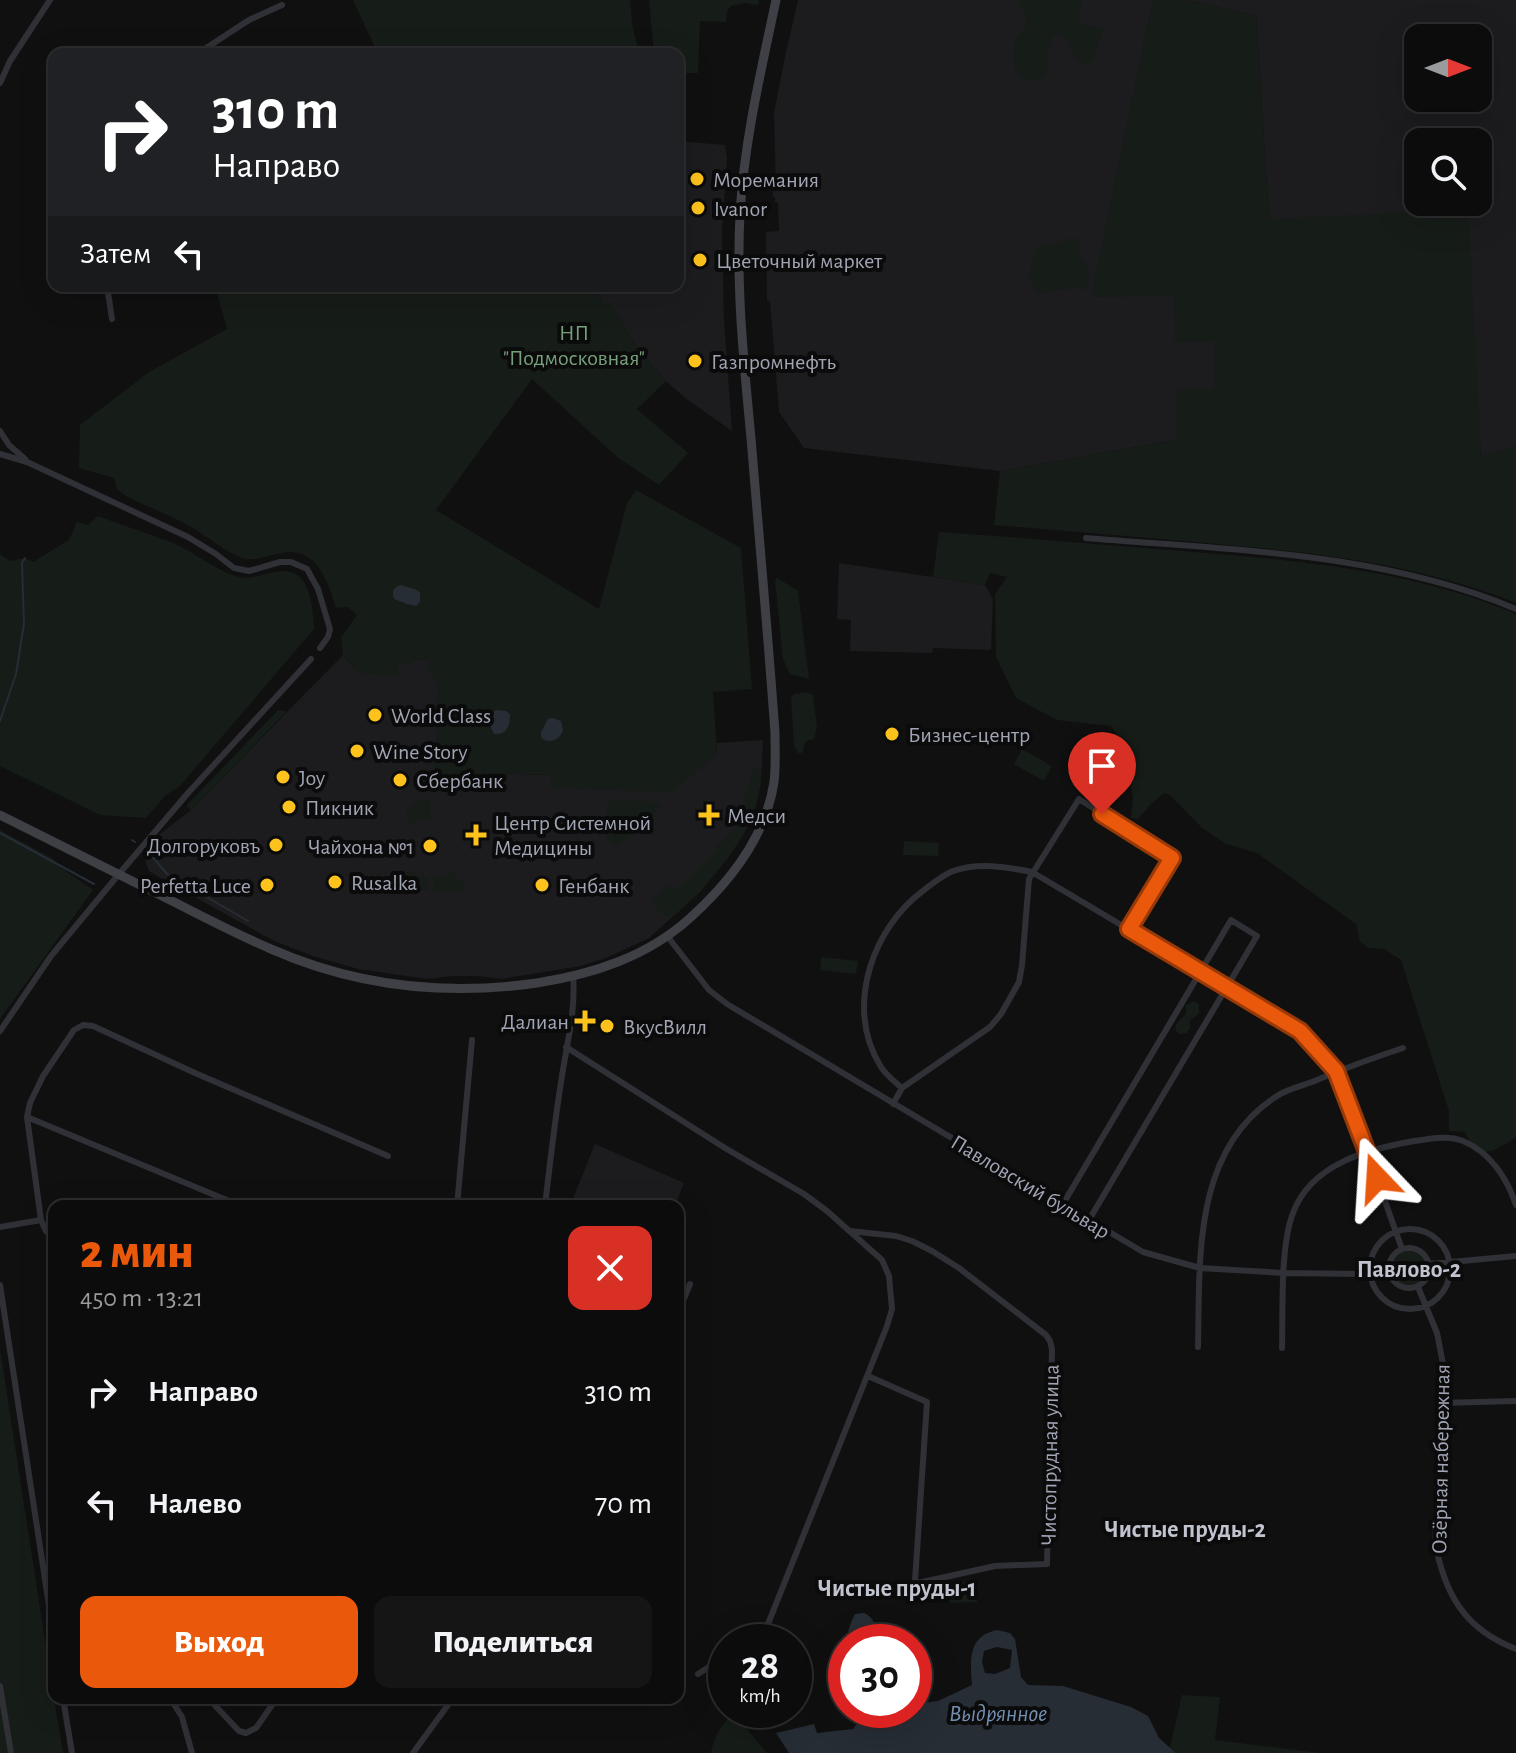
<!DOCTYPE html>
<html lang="ru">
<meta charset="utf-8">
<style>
body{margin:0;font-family:"Alegreya Sans",sans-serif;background:#151516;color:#f1f3f6;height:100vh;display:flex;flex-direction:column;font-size:30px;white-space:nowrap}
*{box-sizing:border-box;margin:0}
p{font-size:26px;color:#9a9b9d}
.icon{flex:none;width:44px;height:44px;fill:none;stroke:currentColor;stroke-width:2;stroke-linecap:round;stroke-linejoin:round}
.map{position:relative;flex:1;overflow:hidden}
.details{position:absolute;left:48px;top:1200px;width:636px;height:504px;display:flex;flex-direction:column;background:#0c0c0d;border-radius:16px;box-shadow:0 8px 32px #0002,0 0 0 2px #2c2c2e}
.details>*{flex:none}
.guide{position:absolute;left:48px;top:48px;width:636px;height:244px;border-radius:16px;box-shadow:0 8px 32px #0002,0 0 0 2px #2c2c2e;background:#202124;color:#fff;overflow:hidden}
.needle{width:52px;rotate:90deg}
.tools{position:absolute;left:1404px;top:24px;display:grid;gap:16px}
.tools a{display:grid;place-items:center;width:88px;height:88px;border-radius:16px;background:#0c0c0d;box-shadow:0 8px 32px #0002,0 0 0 2px #2c2c2e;font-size:40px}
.speed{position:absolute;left:708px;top:1624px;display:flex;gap:16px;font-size:40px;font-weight:700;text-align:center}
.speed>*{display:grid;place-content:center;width:104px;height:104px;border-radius:50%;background:#0c0c0d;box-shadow:0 8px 32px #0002,0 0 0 2px #2c2c2e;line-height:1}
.speed small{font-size:20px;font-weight:400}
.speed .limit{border:12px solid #d22;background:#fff;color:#111}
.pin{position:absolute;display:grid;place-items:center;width:68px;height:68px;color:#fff;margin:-82px -34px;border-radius:50% 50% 50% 0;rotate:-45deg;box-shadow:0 0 8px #0007}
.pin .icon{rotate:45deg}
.me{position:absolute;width:88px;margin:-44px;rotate:340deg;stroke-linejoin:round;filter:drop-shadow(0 0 6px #0008)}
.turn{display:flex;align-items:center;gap:28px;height:168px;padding:0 32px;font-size:36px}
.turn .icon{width:104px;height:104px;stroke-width:2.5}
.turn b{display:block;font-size:56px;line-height:68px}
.then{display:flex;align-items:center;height:76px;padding:0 32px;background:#0003;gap:16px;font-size:30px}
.round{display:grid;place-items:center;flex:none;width:84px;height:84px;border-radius:16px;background:#151516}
.summary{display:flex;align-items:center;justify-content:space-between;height:136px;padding:0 32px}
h1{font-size:48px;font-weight:800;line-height:60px;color:#ea580c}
.action{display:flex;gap:16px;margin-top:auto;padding:16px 32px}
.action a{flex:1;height:92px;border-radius:16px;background:#ea580c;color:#fff;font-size:32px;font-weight:800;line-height:92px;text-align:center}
.action a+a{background:#151516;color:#f1f3f6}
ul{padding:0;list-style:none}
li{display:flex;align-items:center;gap:24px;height:112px;padding:0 32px}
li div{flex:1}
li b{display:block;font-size:30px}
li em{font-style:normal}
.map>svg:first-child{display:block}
.built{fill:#1c1c1e;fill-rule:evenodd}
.green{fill:#161c17}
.water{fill:#262d35;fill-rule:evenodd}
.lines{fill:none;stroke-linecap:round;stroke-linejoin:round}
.stream{stroke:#262d35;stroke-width:2}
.minor{stroke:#303136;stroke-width:6}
.secondary{stroke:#3e4046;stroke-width:9}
.route-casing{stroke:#983908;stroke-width:20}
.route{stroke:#ea580c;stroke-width:14}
.poi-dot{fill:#fdc31c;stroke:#0b0b0c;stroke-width:3}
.labels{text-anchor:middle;stroke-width:8;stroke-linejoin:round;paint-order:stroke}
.poi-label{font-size:22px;fill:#a0a4b3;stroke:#0b0b0c;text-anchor:start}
.park-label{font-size:22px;fill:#75a07b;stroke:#0b0b0c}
.street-label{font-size:22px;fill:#a0a4b3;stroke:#0b0b0c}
.neighbourhood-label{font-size:24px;font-weight:bold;fill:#c1c3cf;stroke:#0b0b0c}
.water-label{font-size:24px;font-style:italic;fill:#738fb1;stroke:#0b0b0c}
</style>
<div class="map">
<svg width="1516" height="1753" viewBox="0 0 1516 1753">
<rect width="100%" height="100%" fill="#101011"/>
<path class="built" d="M798,0h355l-61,296h82l40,46v47l-38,51 -176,31 -196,-23 -25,-36 -9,-111 -3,-1 -1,-68 13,-1 -1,-28 -3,-1v-5h-2v-6l3,-1 -2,-77 11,-56z
M1186,0h330v447l-35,9 -4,-51 -208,-185 -13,-204zM1418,38h60v60h-60zM1418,142h60v60h-60z
M678,141l47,4 2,14 -5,73 2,89 8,110 -47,-33 -19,-17 -28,-32 -29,-47h-6l-7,-16h82z
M839,563l146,22 8,14 -2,51 -58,-2 -1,5 -82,-2 1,-31 -14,-1z
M343,655l18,20 12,-3 24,3v-11l15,-5 17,1v10l9,14 40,102v-13l74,2v13l157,-28 8,-6v-11l46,-3 -2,42 -5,24 -14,31 -18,26 -24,29 -51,46 -43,20 -25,8 -80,13 -23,-3h-26l-25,3 -69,-10 -45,-13 -39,-15 -117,-65 -8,-5 -4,-11v-7l15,-19 31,-24z
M595,1144l89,39 -9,23h-105z"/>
<path class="green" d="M353,0h277l2,23 7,31h-261z
M649,0h110l-1,5 -14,-2 -13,3 -4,5 -1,11 -26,-1 -2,52h-20v-19h-24z
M1018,0h63l-2,23c9,4 16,2 25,5l-13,34 -9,2c-11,-8 -10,-22 -21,-30l-8,1 -7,26 2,10c-9,13 -26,15 -33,-3 -3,-8 -1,-20 0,-28l12,-14 -1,-9z
M1153,0h33l70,16 13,203 199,-9 13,245 35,-8v156c-99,-40 -204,-51 -310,-60 -71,-6 -141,-12 -212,-18l6,-54 176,-31v-50l38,-1v-47h-39l-1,-46 -83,1z
M1070,238l9,1 1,18 6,6 3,10v9l-4,8c-16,-5 -32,3 -47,4l-10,-16 8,-28 8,-6 9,2z
M215,286h381l7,16h6l29,47 28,32 -29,28 51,44 -29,32 -42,-28 -85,-78 -96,131 163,99 28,-106 9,-13 105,58 11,141 -39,3 4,62 -45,38 -120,-4 -1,-13 -72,-2 -1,14 -43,-1 -2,-3 5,-99 -10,-14 1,-10 -16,-1 -1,5h-14l-1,11c-13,0 -24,-3 -36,0l-18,-20 -2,-18 16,-22 -9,-8 -12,1c-5,-17 -13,-43 -30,-52 -19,-11 -40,5 -60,3 -13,-2 -40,-23 -53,-31 -21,-12 -45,-21 -67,-32l-9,-7 -3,-11 -35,-10 1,-43 69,-53 78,-43z
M98,516c25,10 51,17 75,27 23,10 43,28 66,34 18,4 38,-11 55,-4 18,9 19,39 20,56l-134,157 -14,9 -20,23 -46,-3 -100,-49v-212l10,7 15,-3 8,4 36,-22 8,-18 11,3z
M939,532c85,6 170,13 255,20 109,9 220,19 322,62v524l-24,13 -10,1 -11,-9 -6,-11 -16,-1v-20l-48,-151 -17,-11 -15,-1 -9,-6 -4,-18 -99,-71 -31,-9 -25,-17 -31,-32 -6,-2 -12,10 -14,16 -7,-1 2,-19 -4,-23 1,-23 -19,-27 -54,-6 -41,-22 -20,-41 -1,-63 12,-17 -17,-4 -5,12 -52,-8z
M777,578l21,13 11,88 -19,-5 -7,-15 -8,-78z
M806,692l7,3 4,32 -3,12 -8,2 -4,12h-4l-4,-8 -3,-47 3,-4z
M278,710l9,1 -96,99 -5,-4z
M1022,749l30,17 -8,15 -30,-17z
M753,768l7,3c2,9 0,16 -2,25 -11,49 -49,86 -84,120 -13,1 -17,-6 -23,-16l17,-15 10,4 39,-39 -1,-5c11,-3 12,-15 21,-18z
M420,799h10v19l-11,2 -7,5 -6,-6v-7z
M614,800l43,2 4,4 -41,39 -4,2c-15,-6 -9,-27 -9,-41l2,-3z
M0,830l52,28 10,10 31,22 -93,129z
M904,841l35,2 -1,13 -35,-1z
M411,871l8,5 9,2v13h-32v-10h4z
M451,872l6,5v4h6v11l-29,-1v-13l8,-1z
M821,957l37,4 -2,13 -36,-4z
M1194,1001l5,3v9c-6,8 -10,2 -9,15l-3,5 -8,1 -4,-5 1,-5 10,-10v-9z
M1392 1268a17 17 0 1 1 34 0a17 17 0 1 1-34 0Z
M0,1349l54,349 9,55h-63z
M976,1580l1,22 -27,1v-20z
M1182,1695l38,2 -5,43 105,13h-144l-6,-6z
M733,1713l34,40h-56c3,-17 10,-28 22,-40z"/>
<path class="water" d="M401,585l16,5 3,3v9l-4,4 -9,-2 -13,-5c-3,-8 0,-12 7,-14z
M497,710l9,1 4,3c0,12 -3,21 -16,20l-6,-13 4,-9z
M552,718l9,3 2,9c-3,9 -10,13 -19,10l-3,-3v-5l7,-13z
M864,1613c13,6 12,17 12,29h-30c2,-10 4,-19 9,-28z
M997,1630l13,3 5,6 6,38 7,8 35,1 68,21 17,9 11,22 17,15h-387l-13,-20 38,-9 3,9 36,-4 6,-8h14l1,-7 23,-1 2,-3h15v-6l24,-3 34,-16c-2,-25 -4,-49 25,-55zM997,1647l15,3 -2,18 -15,6 -10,-1 -3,-11 2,-11z"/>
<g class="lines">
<path class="stream" d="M0,721l16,-47 8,-50 -2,-61 3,-5
M0,833l94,51
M132,840l3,2
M150,854l17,20 81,47"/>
<path class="minor" d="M197,54l52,-34 33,-15
M0,83l10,-22 40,-61
M107,286l5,33
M0,431l9,14 16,14
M0,454l27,8 161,75 28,17 18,14 15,3 31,-9h11l16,7 11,20 12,40 -2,8 -8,11
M1086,538c143,12 296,14 430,71
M668,937l41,53 18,14 416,248 57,16 84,5 79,1 26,-3
M0,1031l51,-75 68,-82 69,-81 123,-134
M566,1047l159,101 79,46 23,17 55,49 7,16 3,33 -5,17 -119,298 -5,7 -16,11
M902,1088c-7,-6 -16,-13 -21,-21 -34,-55 -13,-127 32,-168 12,-10 26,-22 40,-28 26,-9 53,-4 79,1l268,159 36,40 31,80 35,98
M893,1104l9,-16 88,-61 11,-13 18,-32 3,-17 7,-86 50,-80 93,59 -43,71
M27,1117l214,89
M1063,1204l168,-284 26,16 -168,284
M457,1206l15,-166
M545,1206c5,-44 10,-87 17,-130 5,-33 14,-66 11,-100
M41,1220l-14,-103 3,-14 13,-27 31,-46 9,-5 10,1 102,47 193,83
M0,1227l41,-7 5,11 8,8
M1370 1269a40 40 0 1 1 80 0a40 40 0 1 1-80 0Z
M850,1231l46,5 16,5 20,10 27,17 87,67 4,6 2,8 -5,215 -52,2 -77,17 -3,-2 12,-179 -59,-26
M1389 1268a20 20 0 1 1 40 0a20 20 0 1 1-40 0Z
M1429,1264l87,-8
M0,1285l54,353
M1418,1287l19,46 6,31 -8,177c9,52 29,88 81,108
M678,1313l12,-29
M1198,1347c2,-87 -6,-197 79,-251 12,-8 26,-10 40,-16 28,-12 56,-22 86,-32
M1282,1348c1,-38 -2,-101 11,-135 18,-49 75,-64 121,-72 16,-2 33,-6 49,0 27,11 44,37 53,64
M1441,1403l75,-2
M698,1674l28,-18
M0,1686l11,67
M63,1698l9,55
M170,1698l12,19 10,36
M208,1698l31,33 7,2 10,-5 21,-30
M413,1753l40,-55"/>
<path class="secondary" d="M0,815c56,28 112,56 168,84 34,17 68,35 103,50 84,37 175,47 266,34 56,-9 110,-26 153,-65 40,-36 76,-82 84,-136 2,-16 1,-33 1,-49 -7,-98 -16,-197 -24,-295 -7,-74 -15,-149 -11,-224 4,-72 21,-143 36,-214"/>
</g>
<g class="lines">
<g class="route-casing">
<path id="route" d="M1102,814l70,44 -43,71 171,102 36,40 41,107"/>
</g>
<use href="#route" class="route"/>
</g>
<g class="poi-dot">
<circle cx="697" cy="179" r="8"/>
<circle cx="698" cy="208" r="8"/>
<circle cx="700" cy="260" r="8"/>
<circle cx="695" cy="361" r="8"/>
<circle cx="375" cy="715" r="8"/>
<circle cx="892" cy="734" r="8"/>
<circle cx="357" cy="751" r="8"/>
<circle cx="283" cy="777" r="8"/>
<circle cx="400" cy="780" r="8"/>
<circle cx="289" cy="807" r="8"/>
<path d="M705 803h8v8h8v8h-8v8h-8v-8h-8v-8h8z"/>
<path d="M472 823h8v8h8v8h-8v8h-8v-8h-8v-8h8z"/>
<circle cx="276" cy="845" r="8"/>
<circle cx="430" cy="846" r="8"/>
<circle cx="335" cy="882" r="8"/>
<circle cx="267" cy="885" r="8"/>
<circle cx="542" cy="885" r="8"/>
<path d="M581 1009h8v8h8v8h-8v8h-8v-8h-8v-8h8z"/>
<circle cx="607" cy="1026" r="8"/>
</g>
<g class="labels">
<g class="poi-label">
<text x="713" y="187">Моремания</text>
<text x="714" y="216">Ivanor</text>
<text x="716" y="268">Цветочный маркет</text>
<text x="711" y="369">Газпромнефть</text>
<text x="391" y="723">World Class</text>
<text x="908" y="742">Бизнес-центр</text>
<text x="373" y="759">Wine Story</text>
<text x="299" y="785">Joy</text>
<text x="416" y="788">Сбербанк</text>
<text x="305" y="815">Пикник</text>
<text x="727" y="823">Медси</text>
<text x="494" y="830">Центр Системной<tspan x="494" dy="25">Медицины</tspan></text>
<text x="260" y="853" text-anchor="end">Долгоруковъ</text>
<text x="414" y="854" text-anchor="end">Чайхона №1</text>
<text x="351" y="890">Rusalka</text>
<text x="251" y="893" text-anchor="end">Perfetta Luce</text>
<text x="558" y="893">Генбанк</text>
<text x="569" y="1029" text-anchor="end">Далиан</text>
<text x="623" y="1034">ВкусВилл</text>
</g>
<g class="park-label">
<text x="574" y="340">НП<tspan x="574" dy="25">"Подмосковная"</tspan></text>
</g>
<g class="street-label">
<text transform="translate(1031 1186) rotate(31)" y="8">Павловский бульвар</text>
<text transform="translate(1049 1455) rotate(-89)" y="8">Чистопрудная улица</text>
<text transform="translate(1440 1459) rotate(-89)" y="8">Озёрная набережная</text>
</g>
<g class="neighbourhood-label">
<text x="1409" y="1277">Павлово-2</text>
<text x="1185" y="1537">Чистые пруды-2</text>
<text x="897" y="1596">Чистые пруды-1</text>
</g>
<g class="water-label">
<text x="998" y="1721">Выдрянное</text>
</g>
</g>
</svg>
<div class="tools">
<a><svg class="needle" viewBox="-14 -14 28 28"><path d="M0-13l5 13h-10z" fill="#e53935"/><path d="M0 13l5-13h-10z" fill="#9a9b9d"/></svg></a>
<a><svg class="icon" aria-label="search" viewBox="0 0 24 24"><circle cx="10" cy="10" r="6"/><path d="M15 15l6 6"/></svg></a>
</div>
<div class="speed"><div>28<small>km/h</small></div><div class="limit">30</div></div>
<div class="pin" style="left:1102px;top:814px;background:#d93025"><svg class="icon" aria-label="arrive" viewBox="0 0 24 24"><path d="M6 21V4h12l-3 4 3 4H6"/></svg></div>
<svg class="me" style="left:1377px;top:1178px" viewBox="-20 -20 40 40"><path d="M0-17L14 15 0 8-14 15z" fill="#ea580c" stroke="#fff" stroke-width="4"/></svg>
<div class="guide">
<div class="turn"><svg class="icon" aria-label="right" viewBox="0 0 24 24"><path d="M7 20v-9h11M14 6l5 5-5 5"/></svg><div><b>310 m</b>Направо</div></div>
<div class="then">Затем<svg class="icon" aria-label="left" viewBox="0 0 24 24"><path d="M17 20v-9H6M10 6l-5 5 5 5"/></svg></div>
</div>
<section class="details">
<div class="summary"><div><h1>2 мин</h1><p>450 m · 13:21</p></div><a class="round" style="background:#d93025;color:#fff"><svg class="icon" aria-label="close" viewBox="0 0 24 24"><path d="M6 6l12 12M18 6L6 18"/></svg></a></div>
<ul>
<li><svg class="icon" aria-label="right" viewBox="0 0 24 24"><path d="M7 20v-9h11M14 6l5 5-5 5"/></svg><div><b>Направо</b></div><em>310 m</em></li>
<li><svg class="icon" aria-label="left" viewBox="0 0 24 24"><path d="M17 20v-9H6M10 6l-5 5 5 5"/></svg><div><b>Налево</b></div><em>70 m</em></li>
</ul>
<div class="action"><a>Выход</a><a>Поделиться</a></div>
</section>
</div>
